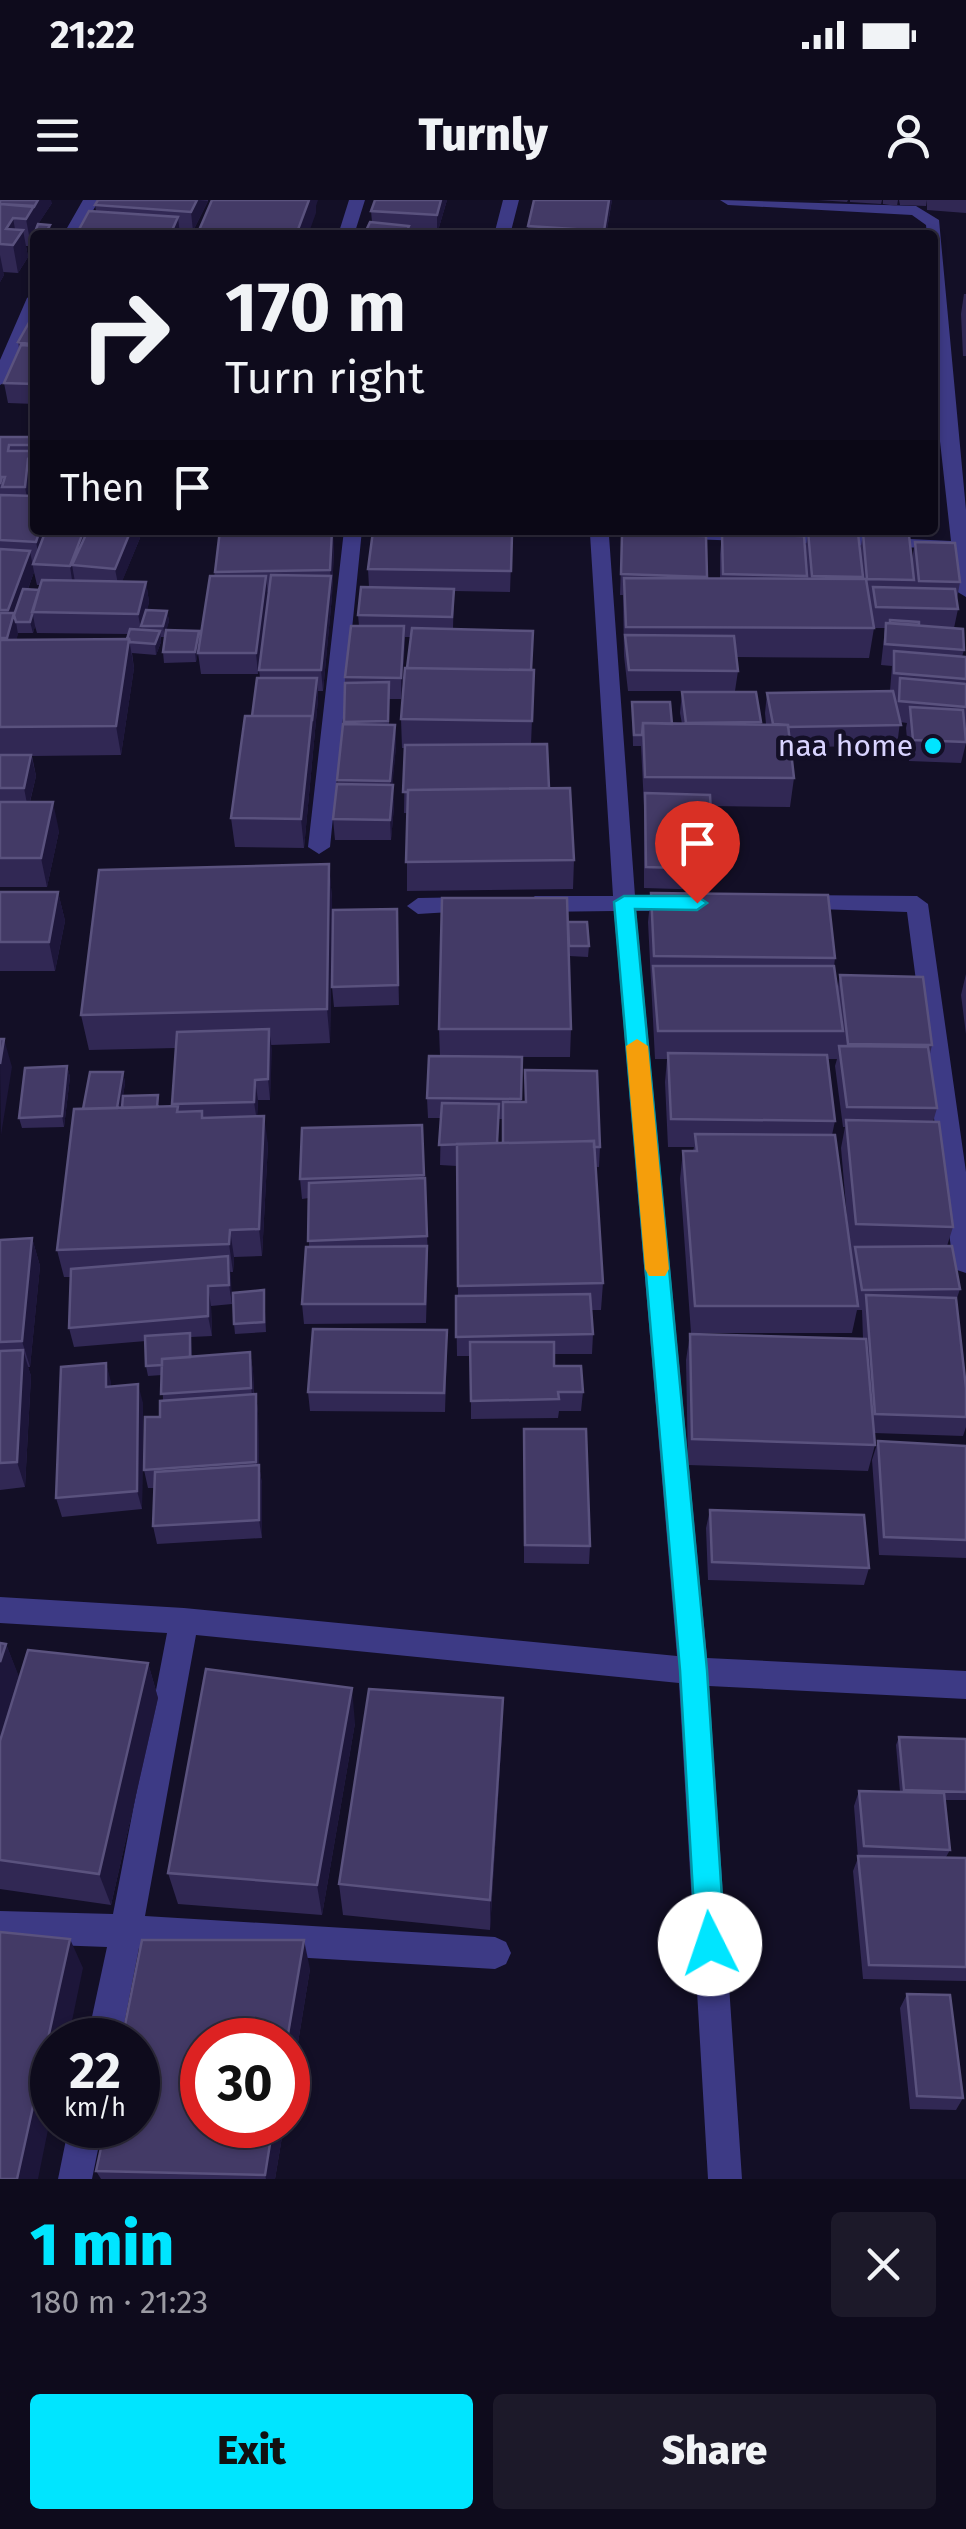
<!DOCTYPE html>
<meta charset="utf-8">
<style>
body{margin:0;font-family:"Fira Sans",sans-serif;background:#1c1929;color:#f1f3f6;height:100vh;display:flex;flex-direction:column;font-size:38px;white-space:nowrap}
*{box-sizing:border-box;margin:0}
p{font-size:32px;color:#9b9ba3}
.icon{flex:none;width:55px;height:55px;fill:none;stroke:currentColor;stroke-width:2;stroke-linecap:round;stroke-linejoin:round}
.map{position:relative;height:1979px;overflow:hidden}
.details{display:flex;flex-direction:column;background:#0e0b1c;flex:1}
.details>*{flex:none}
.banner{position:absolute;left:30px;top:30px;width:908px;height:305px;border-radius:10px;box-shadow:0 2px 8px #0004,0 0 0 2px #2e2b3b;background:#0e0b1c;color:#f1f3f6;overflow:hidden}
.speed{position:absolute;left:30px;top:1818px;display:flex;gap:20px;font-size:50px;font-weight:700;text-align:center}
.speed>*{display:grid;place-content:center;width:130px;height:130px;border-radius:50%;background:#0e0b1c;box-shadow:0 2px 8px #0004,0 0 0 2px #2e2b3b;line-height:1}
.speed small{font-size:25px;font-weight:400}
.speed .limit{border:15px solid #d22;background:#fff;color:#111}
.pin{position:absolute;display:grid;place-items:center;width:85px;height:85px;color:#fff;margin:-102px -42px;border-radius:50% 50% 50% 0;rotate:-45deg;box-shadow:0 0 10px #0007}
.pin .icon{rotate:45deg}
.me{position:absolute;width:110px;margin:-55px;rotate:356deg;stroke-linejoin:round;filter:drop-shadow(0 0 8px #0008)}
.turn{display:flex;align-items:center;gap:35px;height:210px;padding:0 30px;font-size:45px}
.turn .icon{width:130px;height:130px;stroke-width:2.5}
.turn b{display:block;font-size:70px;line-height:85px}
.then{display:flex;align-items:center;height:95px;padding:0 30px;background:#0003;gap:20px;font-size:38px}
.round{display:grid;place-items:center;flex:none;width:105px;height:105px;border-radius:10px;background:#1c1929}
.overview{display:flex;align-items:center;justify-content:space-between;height:170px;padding:0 30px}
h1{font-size:60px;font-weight:800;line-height:75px;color:#00e5ff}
.cta{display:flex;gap:20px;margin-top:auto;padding:20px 30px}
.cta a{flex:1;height:115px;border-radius:10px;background:#00e5ff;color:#111;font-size:40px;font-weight:800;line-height:115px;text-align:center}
.cta a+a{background:#1c1929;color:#f1f3f6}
.status{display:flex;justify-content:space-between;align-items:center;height:70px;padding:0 50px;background:#0e0b1c;direction:ltr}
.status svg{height:28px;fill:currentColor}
header{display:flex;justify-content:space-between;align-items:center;height:130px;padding:0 30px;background:#0e0b1c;font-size:45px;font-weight:800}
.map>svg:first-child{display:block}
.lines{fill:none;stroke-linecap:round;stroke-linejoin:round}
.minor{fill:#3d3a85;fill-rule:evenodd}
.wall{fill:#312854;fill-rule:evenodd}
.shaded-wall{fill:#1d163a}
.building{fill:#433a66;stroke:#5a527e;stroke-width:2.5}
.route{fill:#00e5ff;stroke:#0095a6;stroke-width:2.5}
.slow{fill:#f59e0b}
.poi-dot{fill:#00e5ff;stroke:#130f26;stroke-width:4}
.labels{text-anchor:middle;stroke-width:9;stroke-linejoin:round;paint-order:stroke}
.poi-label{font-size:30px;fill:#d9d4ff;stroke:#130f26;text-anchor:end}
</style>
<div class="status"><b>21:22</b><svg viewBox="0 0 49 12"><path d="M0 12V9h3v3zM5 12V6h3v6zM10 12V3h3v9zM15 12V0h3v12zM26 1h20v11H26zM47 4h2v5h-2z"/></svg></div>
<header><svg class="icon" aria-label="menu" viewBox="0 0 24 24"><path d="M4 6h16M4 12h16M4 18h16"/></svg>Turnly<svg class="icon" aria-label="person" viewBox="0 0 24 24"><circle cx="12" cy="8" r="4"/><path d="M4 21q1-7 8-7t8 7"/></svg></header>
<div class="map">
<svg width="966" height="1979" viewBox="0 0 966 1979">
<rect width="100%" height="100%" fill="#130f26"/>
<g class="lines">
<path class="minor" d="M83,0h16l-20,35h-16z
M349,0h16l-11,35h-16z
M503,0h16l-9,35h-16z
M720,0l196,6 23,14 27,290v87l-10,-6 -4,-42 -343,-13 26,360 50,-1 11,8 -11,8h-49l71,747 259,13v28l-257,-13 33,493h-34l-29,-496 -483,-48 -51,281 350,21 11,5 5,11 -5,11 -11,5 -356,-21 -18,92h-34l20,-93 -107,-4v-32l113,3 54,-281 -167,-10v-26l184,11 493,48 -63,-745 -79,1 -11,-8 11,-8h78l-23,-362 -4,-4h139l226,11 -15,-136 -4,-170h-5l-1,-10 -14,-10 -184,-10z
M35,93v24l-26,63 -9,5v-25l27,-62z
M344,330h18l-32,317 -11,7 -11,-7z
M795,695l122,1 11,8 38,268v101l-9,-3 -4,-7 -46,-351 -120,-4 -3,-5z
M475,697l11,8 -3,5 -65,4 -11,-8 11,-8z
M69,1925h34l-11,54h-34z"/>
</g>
<path class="wall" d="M0,0l52,3 -14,21 12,1 2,10h-17l-4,11h-5l2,11 -10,16 -15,-1 1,3 -4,7z
M98,0h110v1l-15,30 -13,-1v5l-84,-24 -1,-6z
M447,0l-10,34 -28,-2 -37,-10 -1,-11z
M534,0h78l-6,35h-78v-9z
M818,0h30l-1,2z
M850,0h32l-1,4 -31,-2z
M883,0h15l-1,6 -14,-2z
M899,0h28l-1,6 -26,-1z
M927,0h39v13l-39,-3z
M964,94h2v62h-3l-2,-42z
M35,112v92l-27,-1 -4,-20 15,-35 -1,-6z
M0,237h35v26l-5,6 -3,26 8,35h104l1,8 -18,43 24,1 3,20 -2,8 20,1 2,10 -3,9 33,1 1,11 -4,20 -32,1 -1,-11 2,-15h-4v5l-5,13 -24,-2 2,15 -13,87 -89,1 4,20 -6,26 29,29 -12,56h-47zM34,372l3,13h3l-1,5 -11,-1zM35,426l2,7 91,1 -1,5 -111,1 2,-7h15z
M808,331l52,21 3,-19 49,26 3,-17 45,40 -3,17 1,10 -4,19 10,22 -2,7h4v71h-1l1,15 -5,20 -52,-2 -3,-33 1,-5 -7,-1 -3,24 -107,1 4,31 -4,29 -79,-1 3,63 -3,21 -67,-2v-82l-3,-60h-8l-1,-44 40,22h10l-2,-11 2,-21 79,30v2h5l-1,-11 2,-20 123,-2 2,-25 -11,-1 4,-37h-11l-5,30 -133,-1 2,14 -3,20h-107l-4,-35 -1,-61h-3l2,-61 84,2 1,42h13v-24l2,-20 83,18z
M512,334l-2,58 -56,-1 -1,38 81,41 -3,74 43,116 -1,29 -166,2v-78h-3l1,-65h-3l-1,-29 10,-82h-6l-4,62h-12v26h6l1,21 -4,39 2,21 -3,34h-56l-2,-21 11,-95 1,-47 14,-51 -1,-11 11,-28 -1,-18z
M334,347l-2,49 -9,95h-5v8l-14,149 -69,-1 -4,-29 29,-140 -1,-8 10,-78h-2l-9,82h-57l-3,-21 17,-81z
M329,664l3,35 -2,144 -59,2 -1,55h-12l-1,16 11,28 -6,112 -28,1 -1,15h-3l2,32 -21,2 1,30 -21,1 1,20 58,-5 3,19 1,23h2l2,19 1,52 3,19v54l-105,6 -4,-18 1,-38h-6l-4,-18 16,-53 3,-17 -1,-25 -14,1 -2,-10v-25l-72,6 -5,-19 2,-51h-7l-7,-27 26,-141 40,-37 2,11 -4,25 51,-1 4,-59 -87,2 -8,-35z
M0,692h58l7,29 -10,50h-55z
M651,693l184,65 -1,9 3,25 3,-17 92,70 -3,13 8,50 -4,14 20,105 -6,19 13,43 -4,12 10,87v39l-3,9 -89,-3 1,12 -7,26 -180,-6 -2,-105 4,-26 173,5 -1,-29h-5l-5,23h-161l-11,-154 3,-28h10l1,-4h-26l-3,-65 2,-23h-12l-7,-137zM828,859h9l-2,7 8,61h2l-4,21 7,81 -16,-94 3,-14z
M397,709l2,96 -65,2 -2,-20z
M567,725l22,21 -1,11 -19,-1 2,73 -1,28h-48l-1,45h4v-32l75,77 -1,20h-4l8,116 -2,27h-10l2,24 -1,20h-38v12l29,26 -2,19h-22l-1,7 -87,1v-63h-14l-1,-60h2l-1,-130 -17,-1 1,-47h-13l-1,-20 13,-42 -1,-27zM498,919h5v24h-5z
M966,774v60l-5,-39z
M67,866l3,11 -6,50 -42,1 -3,-10z
M422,925l6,131 -2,67 -122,1 -2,-20 7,-58v-48l-7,1 -2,-20z
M32,1038l8,28 -10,101h-2l3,9 -6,111 -25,3v-250z
M264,1090l2,42 -31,2 -1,-10z
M447,1149l-2,63 -135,-1 -2,-19z
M106,1163l5,23 32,17 -1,106 -80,8 -6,-19z
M878,1241l88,5v112l-87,-3 -7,-95z
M524,1248l66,98 -1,18 -65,-1z
M710,1310l159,58 -5,17 -156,-5 -2,-52z
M0,1443l6,1 13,34 129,-15 10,35 -47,207 -111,-16z
M503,1498l-1,35 -12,197 -147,-15 -4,-31z
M355,1523l-33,192 -144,-11 -10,-31z
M899,1537l67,2v61h-21l5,50 -4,7 20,1v123l-103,-2 -10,-108 5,-13 -4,-52 5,-15 41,1 -4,-47z
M310,1769l-22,135v-64l-86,85h82l-9,54h-174l-5,-8z
M907,1794l56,104 -7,12 -46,-1 -10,-101z"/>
<path class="shaded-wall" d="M38,0h13l1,3 -15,23 -2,6v7l-4,7 -5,-27z
M197,0l11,1 -15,30 -2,-19z
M309,0h9l-2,6v7l-8,22h-12z
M441,0h6l-10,34v-19z
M609,0h3l-1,5 -5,30h-3z
M178,17l2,18h-10z
M13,18l4,22 6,-10 5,27 -10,16 -5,-28 -7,-16z
M0,55l4,20 -4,7z
M35,237v26l-5,6 -3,29 -2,-11 3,-28 6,-8 -1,-6z
M40,330h11l-11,32 -4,-20z
M84,330h11l-23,35 3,17 -2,5 -3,-21z
M131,330h8l1,8 -21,51 -4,-20z
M333,330l1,17 -2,44 -2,-21z
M30,351l4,21 -18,50 2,12 -6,24 -5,-20 4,-14 -3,-14z
M266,376l2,20 -10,78 -2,-21z
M331,376l1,20 -9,95 -2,-21z
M146,382l3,20 -5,24h-3l1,9 -4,-21z
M167,411l2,10 -4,16 -2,-11z
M33,415l2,11 -2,7 -3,-11z
M404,426l1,21 -4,52v-21z
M160,431l1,11 -5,13 -1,-11z
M199,431l1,11 -4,20 -1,-10z
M129,439l5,29 -13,87 -5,-29z
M317,478l1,21 -14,149 -3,-29z
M395,525l1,21 -5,56 -1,-21z
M31,555l5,21 -8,33 -4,-21z
M393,585l1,21 -3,34 -1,-20z
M53,602l6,29 -12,56 -6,-29z
M329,664l3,35 -2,144 -3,-34z
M58,692l7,29 -10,50 -6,-29z
M269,829l3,21 -2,50 -2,-21z
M4,839l8,28 -11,68 -1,-71z
M67,866l3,11 -6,50 -2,-11z
M123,872l2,11 -7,46 -2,-11z
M255,880l3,20 -1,22 -3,-20z
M264,916l4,28 -6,112 -3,-27z
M230,1030l4,27 -1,15 -4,-28z
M32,1038l8,28 -10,101 -8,-26z
M228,1056l3,20 1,28 -3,-19z
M208,1086l3,20 1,30 -4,-20z
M23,1150l8,26 -6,111 -8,-25z
M250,1152l3,19 1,36 -3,-19z
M106,1163l5,19v24l-5,-19z
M138,1184l5,19 -1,106 -5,-18z
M256,1194l2,19 1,66v-14l3,19v54l-3,-18v-40l-3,-18z
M6,1444l14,35 -20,62v-79z
M148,1463l10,35 -47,207 -12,-31z
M352,1488l3,35 -33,192 -5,-30z
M503,1498l-1,35 -12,197v-30z
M70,1739l13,29 -15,72h-16v70l-14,69h-21z
M304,1740l6,29 -22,135 -1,-64z
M273,1925h11l-9,54h-9l-1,-4z"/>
<path class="building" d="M0,0h38l-4,7 -34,-3z
M98,0h99l-6,12 -96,-7z
M212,0h97l-13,35h-99z
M375,0h66l-4,15 -66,-4z
M534,0h75l-5,31 -76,-5z
M0,4l34,2 -8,13 -13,-1 -7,11 17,1 -10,15 -13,-1z
M89,11l89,6 -8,18h-94z
M370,22l39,4 -4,9h-41z
M38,24l12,1 -4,7h-11z
M35,112v33l-17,-3z
M21,145l14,1v38l-31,-1z
M0,237h35l-2,8h-24l-1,6h26l-6,8 -3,28h-23l3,-10h-3l-2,7z
M0,295l35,1v34h5l-4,12 -36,-2z
M46,330h38l-14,36 -37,-2z
M88,330h43l-16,39 -43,-4z
M220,330h112l-2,40 -115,2z
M373,331l139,3 -1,37 -143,-2z
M808,331l50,2 5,44 -51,-1z
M863,333l46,2 5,45 -47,-1z
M622,334l84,2 1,41 -86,-3z
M722,334l82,2 3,40 -84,-2z
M915,342l40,1 5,39 -41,-1z
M0,349l30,2 -22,59h-8z
M271,375l60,1 -10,94h-62z
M210,376h56l-10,77h-58z
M624,378l242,1 8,49 -248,-1z
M42,380l104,2 -8,32 -106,-2z
M361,387l93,2 -2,28 -94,-2z
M873,387l82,2 3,20 -82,-2z
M23,389l16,1 -9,32h-14l-2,-7z
M146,410l21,1 -4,15h-22z
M0,413h14l-7,25h-7z
M890,420l29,2v3l-29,-2z
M886,423l77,6 1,21 -79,-6z
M351,426h53l-3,52 -56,-1z
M412,428l121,3 -2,39 -124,-2z
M130,429l30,2 -5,13 -25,-2 -1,-3h-2z
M166,430l33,1 -4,21h-32z
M625,435l109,1 4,35 -109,-1z
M129,439l-13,87 -116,1v-87z
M894,451l72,6v22l-72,-6z
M405,468l129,2 -2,51 -131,-2z
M257,478h60l-5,43v-5h-60z
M900,478l66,6v23l-67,-6z
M389,482l-1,39 -44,1 1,-39z
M893,491l8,34 -113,2v-2l-15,-1 -6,-31z
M682,492h74l5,30 -75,1z
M632,502h38l2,22 -29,-1 -1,12h-8z
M910,507l53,3 3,32 -53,-2z
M245,516h67l-11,103 -70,-1z
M643,523l145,2 6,53 -149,-1z
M343,524l52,1 -5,56 -53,-1z
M547,544l2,44 -141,2v2h-5l2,-47z
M0,555h31l-7,33h-24z
M337,584l56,1 -3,35 -57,-1z
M570,588l4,72 -168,2 2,-72z
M645,593l65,2 4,74 -68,-2z
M0,602h53l-12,56h-41z
M329,664l-2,145 -246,6 18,-145z
M0,692h58l-9,50h-49z
M651,693l177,2 7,63 -181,-2z
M442,698h125l4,131h-132z
M397,709l1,76 -66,2 1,-77z
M568,722h19l2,24h-20z
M653,766h181l9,65h-185z
M840,775l83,2 9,68 -84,-1z
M269,829l-1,50 -13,1 -1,22 -82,2 5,-72z
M0,839h4l-4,25z
M839,846l89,1 9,61 -90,-1z
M668,853l159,2 8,66 -164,-2z
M429,856l93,1 -1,42 -94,-1z
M67,866l-5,50 -43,2 6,-50z
M525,870l72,1 3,76h-6v-6l-91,2v-41h23z
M90,872h33l-6,36 -34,1z
M158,895l-1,12 -35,1 1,-12z
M442,903l57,1 -2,39 -58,2z
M178,906l-1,6 25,-1v7l62,-2 -5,113 -29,1 -1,14 -172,6 17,-141z
M846,920l93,2 14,105 -97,-3z
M422,925l2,50 -124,4 2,-51z
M695,934l140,1 23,171h-163l-12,-155h14z
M594,941l9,142 -145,3 -1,-142z
M425,978l2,58 -119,5 1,-58z
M32,1038l-10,103 -22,1v-102z
M427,1046l-2,58h-123l4,-57z
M952,1046l8,43 -98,1 -7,-43z
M228,1056l1,29 -21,1v30l-139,12 2,-59z
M264,1090v32l-30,2 -1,-31z
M590,1094l3,40 -137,3v-41z
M866,1095l90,3 10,90v29l-91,-3z
M313,1129l134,1 -3,63 -136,-1z
M190,1133v24l-28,2v6l-16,1 -1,-30z
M690,1134l176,5 9,106 -183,-6z
M470,1142h84v24h27l2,26h-25l1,7 -88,2z
M23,1150l-6,112 -17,1v-112z
M250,1152l1,36 -90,6 1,-35z
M106,1163v24l32,-3 -1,107 -81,7 5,-131z
M256,1194v68l-112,8 1,-53h15v-16z
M524,1229h62l4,117 -65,-1z
M878,1241l88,5v94l-82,-3z
M259,1265v55l-106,6 2,-54z
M710,1310l154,5 5,53 -157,-6z
M0,1443l6,1 -6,18z
M28,1450l120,13 -49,211 -99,-14v-119z
M206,1469l146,19 -35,197 -149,-12z
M369,1489l134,9 -13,202 -151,-16z
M899,1537l67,2v53l-62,-2z
M859,1591l85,2 6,57 -86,-4z
M858,1656l108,2v109l-97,-2z
M0,1732l70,7 -53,240h-17z
M142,1740h162l-17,100h-85v85h71l-8,50 -169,-4 10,-46h32v-85h-16z
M907,1794l43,1 13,103 -46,-2z"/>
<path class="route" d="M624,696h73l10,7 -10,7 -62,-1 72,761 18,274 -4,11 -11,4 -10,-4 -4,-11 -16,-274 -66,-768z"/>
<path class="slow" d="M637,839l11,7 21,223 -4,7h-16l-4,-7 -19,-223z"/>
<circle class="poi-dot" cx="933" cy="546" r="10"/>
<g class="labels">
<g class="poi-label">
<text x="913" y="556">naa home</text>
</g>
</g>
</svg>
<div class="speed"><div>22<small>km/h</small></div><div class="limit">30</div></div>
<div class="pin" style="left:697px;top:703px;background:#d93025"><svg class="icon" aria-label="arrive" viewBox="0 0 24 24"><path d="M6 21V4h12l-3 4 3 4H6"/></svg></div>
<svg class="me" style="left:710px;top:1744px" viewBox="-20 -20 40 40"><circle r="19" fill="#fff"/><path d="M0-13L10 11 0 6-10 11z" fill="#00e5ff"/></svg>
<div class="banner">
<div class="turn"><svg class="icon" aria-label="right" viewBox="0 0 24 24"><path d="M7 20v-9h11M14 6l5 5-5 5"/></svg><div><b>170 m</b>Turn right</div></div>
<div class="then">Then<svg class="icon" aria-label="arrive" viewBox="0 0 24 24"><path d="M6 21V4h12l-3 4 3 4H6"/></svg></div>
</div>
</div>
<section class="details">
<div class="overview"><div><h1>1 min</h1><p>180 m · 21:23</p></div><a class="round"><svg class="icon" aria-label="close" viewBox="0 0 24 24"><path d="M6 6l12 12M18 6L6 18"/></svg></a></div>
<div class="cta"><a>Exit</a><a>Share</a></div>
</section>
